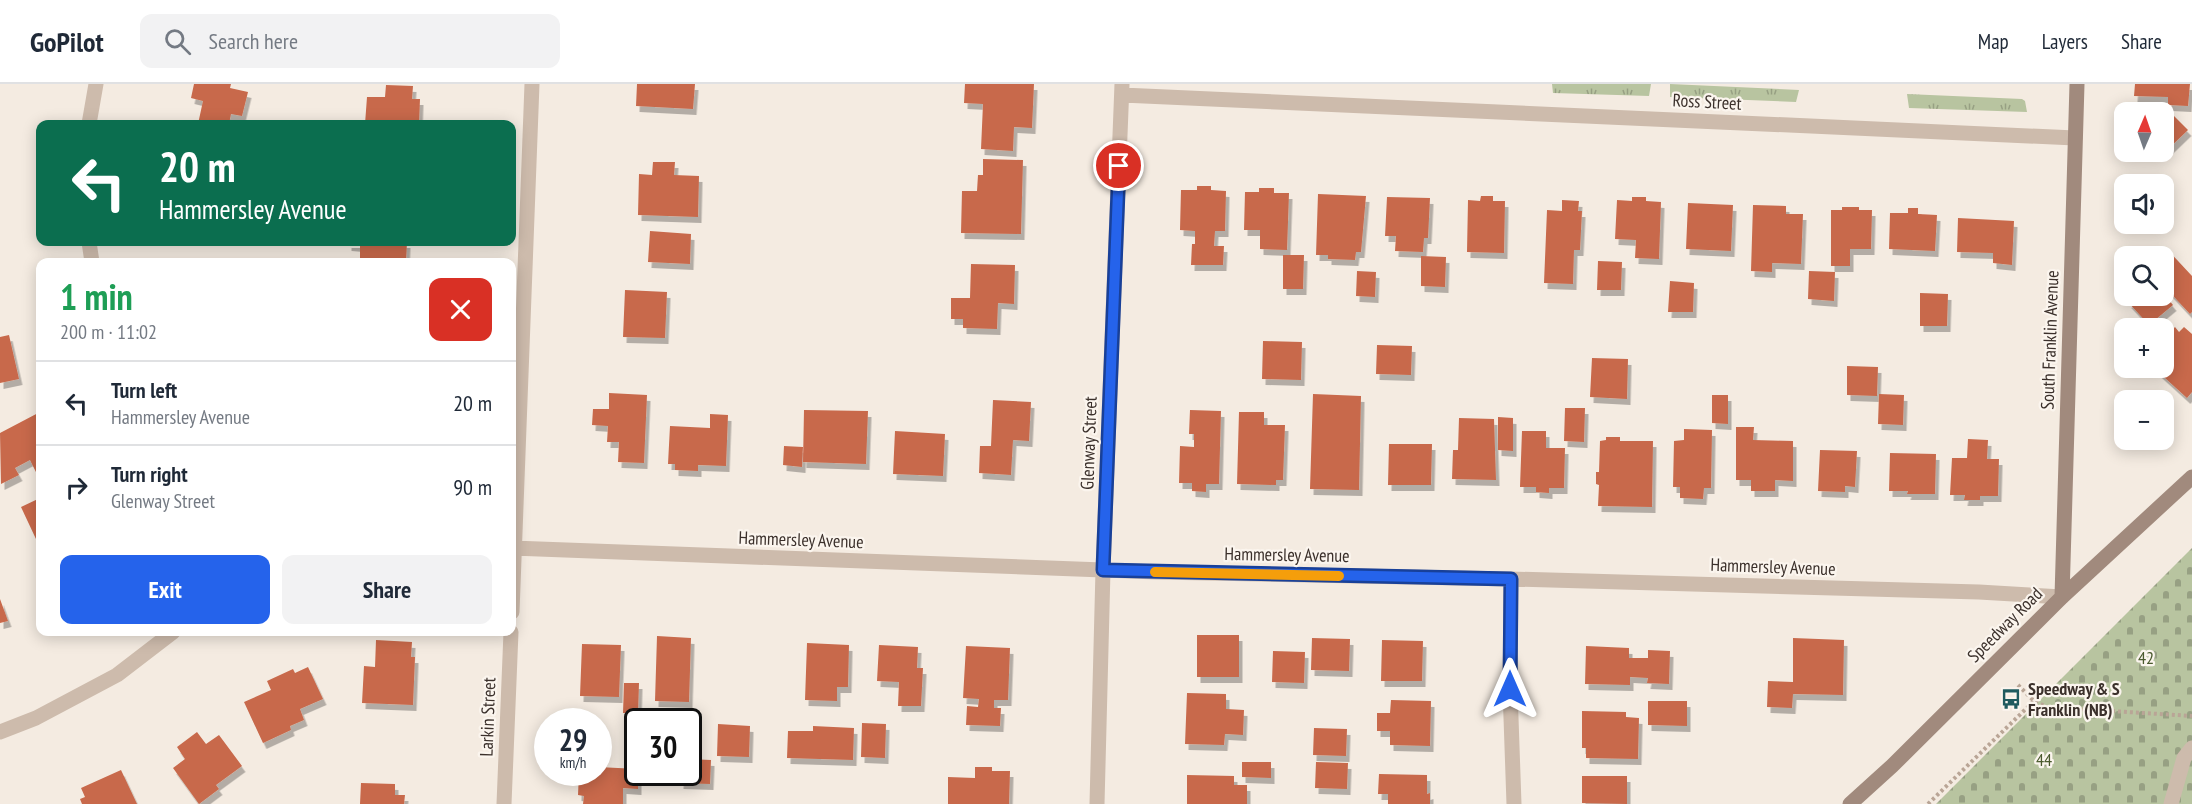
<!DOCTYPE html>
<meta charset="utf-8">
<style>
body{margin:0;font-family:"PT Sans Narrow",sans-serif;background:#f2f2f3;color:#1f2937;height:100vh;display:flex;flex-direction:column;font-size:22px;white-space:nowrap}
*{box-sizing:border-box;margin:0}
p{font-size:20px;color:#747a83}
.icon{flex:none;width:33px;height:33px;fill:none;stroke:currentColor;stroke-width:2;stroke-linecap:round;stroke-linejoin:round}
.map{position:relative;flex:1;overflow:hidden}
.drawer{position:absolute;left:36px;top:174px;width:480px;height:378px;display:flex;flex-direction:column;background:#fff;border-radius:12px;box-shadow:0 3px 15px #0003}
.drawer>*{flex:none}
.guide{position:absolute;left:36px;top:36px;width:480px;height:126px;border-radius:12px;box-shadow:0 3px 15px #0003;background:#0b6e4f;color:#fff;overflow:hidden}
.needle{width:39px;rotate:2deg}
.tools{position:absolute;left:2114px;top:18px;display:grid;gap:12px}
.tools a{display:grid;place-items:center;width:60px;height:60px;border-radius:12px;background:#fff;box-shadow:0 3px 15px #0003;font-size:30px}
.speed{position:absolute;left:534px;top:624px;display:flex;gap:12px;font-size:30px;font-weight:700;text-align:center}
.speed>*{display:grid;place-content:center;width:78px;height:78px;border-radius:50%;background:#fff;box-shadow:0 3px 15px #0003;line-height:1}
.speed small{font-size:15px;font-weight:400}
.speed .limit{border:3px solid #111;border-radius:9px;background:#fff;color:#111}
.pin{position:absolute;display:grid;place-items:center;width:51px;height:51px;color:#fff;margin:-26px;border:3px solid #fff;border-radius:50%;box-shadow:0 2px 6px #0007}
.me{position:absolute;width:66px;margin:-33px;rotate:0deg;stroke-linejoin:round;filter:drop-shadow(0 0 4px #0008)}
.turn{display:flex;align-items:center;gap:21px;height:126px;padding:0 24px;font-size:27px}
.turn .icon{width:78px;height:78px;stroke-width:2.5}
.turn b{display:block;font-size:42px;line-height:51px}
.round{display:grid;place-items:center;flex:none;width:63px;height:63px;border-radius:12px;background:#f2f2f3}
.summary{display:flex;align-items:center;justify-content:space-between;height:102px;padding:0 24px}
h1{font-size:36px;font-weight:800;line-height:45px;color:#1e9e55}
.action{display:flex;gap:12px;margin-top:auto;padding:12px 24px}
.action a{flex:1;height:69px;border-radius:12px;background:#2563eb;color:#fff;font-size:24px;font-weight:800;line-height:69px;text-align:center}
.action a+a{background:#f2f2f3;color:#1f2937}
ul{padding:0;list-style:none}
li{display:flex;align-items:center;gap:18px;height:84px;padding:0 24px;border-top:2px solid #e0e1e3}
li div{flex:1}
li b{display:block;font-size:22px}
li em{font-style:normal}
header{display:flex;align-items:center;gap:36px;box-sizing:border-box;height:84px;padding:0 30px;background:#fff;border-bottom:2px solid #e0e1e3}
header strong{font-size:28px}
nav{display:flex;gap:33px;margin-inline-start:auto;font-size:21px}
.search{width:420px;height:54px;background:#f2f2f3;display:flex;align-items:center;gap:15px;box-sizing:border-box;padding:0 21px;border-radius:12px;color:#747a83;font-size:22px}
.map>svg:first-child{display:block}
.grass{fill:url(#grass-tufts)}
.cemetery{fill:url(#cemetery-stones)}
.building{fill:#c8694b;filter:url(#shadow)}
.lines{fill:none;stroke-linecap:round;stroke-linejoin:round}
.path{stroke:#b9a596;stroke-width:4;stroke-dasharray:3 3;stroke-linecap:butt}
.lane{stroke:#cdbbac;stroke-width:15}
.street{stroke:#cdbbac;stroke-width:15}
.secondary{stroke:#a18a7d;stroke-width:15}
.route-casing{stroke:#184099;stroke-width:15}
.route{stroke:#2563eb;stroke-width:10}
.slow{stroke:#f59e0b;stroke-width:10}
.labels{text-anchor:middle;stroke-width:4.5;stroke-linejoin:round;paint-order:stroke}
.street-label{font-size:18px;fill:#3b302b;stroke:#fbf5ee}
.park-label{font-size:18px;fill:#4a5a2e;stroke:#fbf5ee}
.poi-label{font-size:18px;font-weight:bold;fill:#3b302b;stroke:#fbf5ee;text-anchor:start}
</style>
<header>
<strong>GoPilot</strong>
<div class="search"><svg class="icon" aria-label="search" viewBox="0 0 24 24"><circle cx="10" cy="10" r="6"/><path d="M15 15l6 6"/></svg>Search here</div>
<nav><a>Map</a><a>Layers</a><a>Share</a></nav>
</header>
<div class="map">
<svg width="2192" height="720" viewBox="0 0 2192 720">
<defs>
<pattern id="grass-tufts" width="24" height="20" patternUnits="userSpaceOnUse" patternTransform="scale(1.5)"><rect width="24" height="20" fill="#b8c4a0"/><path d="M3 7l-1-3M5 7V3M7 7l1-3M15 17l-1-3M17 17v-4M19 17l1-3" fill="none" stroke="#97a083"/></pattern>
<pattern id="cemetery-stones" width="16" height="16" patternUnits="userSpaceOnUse" patternTransform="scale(1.5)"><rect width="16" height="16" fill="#b8c4a0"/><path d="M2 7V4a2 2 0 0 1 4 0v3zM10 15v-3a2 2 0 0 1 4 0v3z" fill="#97a083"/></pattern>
<filter id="shadow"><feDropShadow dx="3.5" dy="6" stdDeviation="0" flood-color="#0004"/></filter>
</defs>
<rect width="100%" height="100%" fill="#f4ebe1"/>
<path class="grass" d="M1552,0h99l-2,12 -96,-3z
M1670,0l129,6 -3,12 -126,-5z
M1907,10l115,5 3,2 2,11 -118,-4z"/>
<path class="cemetery" d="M2192,464v256h-256z"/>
<path class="building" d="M194,0h37l-1,4 18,4 -6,24 -11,-2 -2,10h-31l5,-23 -12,-3z
M637,0h58l-2,25 -57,-3z
M965,0h69l-2,44 -18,-1 -1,24 -32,-2 2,-45 -19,-1z
M2135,0h55l-2,22 -20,-1v-8l-34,-1z
M386,1l27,1 -1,13h8l-1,25h-54l2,-27h18z
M2167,25l21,21 -25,24 -2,-2h2v-39z
M983,75l40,1 -2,74 -60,-1 1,-42h15l1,-16h5z
M653,78h22l-1,13 25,1 -1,41 -60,-2 1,-41 13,1z
M1197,102h14v4l15,1 -1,40h-10l-1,15h10l-1,19h-32l1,-21h3v-13l-15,-1 1,-40h16z
M1259,104h15v5h15l-2,57 -27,-1v-19h-16l1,-38h14z
M1318,110l48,2 -5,56h-5l-1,8 -27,-1v-4h-12z
M1481,112h12v5h12l-1,52 -37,-1 1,-52 12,1z
M1387,113l43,1 -2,40h-4l-1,14 -28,-1 1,-15h-11z
M1632,113h14v4l15,1 -2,57 -24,-1 1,-18 -21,-1 2,-39 15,1z
M1562,116l17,1 -1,10h4l-2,39h-6l-1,34 -29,-1 3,-73 15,1z
M1688,119l45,2 -2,46 -45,-2z
M1753,121l33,1v8h17l-2,50 -29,-1v9l-21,-1z
M1842,123h17v3h13l-1,39h-21v17h-19v-56h11z
M1908,124h10v6l19,1 -2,36 -46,-2 1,-36h18z
M1958,134l56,3 -2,44 -19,-2v-10l-36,-1z
M650,147l41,3 -1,30 -42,-2z
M348,158h59l-1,20 -46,-2v-14l-12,-1z
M2165,163l27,29v36l-2,2 -27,-29v-29h-7z
M1283,171h21l-1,34h-20z
M1421,172l25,1 -1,30 -24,-1z
M1598,177l24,1 -1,28h-24z
M971,180l44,1 -1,39 -16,-1 -1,26 -34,-1v-9h-12v-21h19z
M1357,187l19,1 -1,25 -19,-1z
M1809,187l26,1 -1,29 -26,-2z
M1670,197l24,2 -1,29h-25z
M625,206l42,2 -2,46 -42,-1z
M1920,209l28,1 -1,32h-27z
M2163,209l10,12 -24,20 -21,-23 7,-6h28z
M2175,243l4,5 5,-5 8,7v58l-5,6 -33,-30h9v-29z
M9,251l10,44 -19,4v-46z
M1263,257l39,1 -1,38 -39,-1z
M1377,261l35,1 -1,29 -35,-1z
M1592,274l36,1 -1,40 -37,-2z
M1847,282l31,1 -1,29 -30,-1z
M609,309l38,2 -3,68 -26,-1 1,-20h-12l1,-16 -16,-1 1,-16h16z
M1313,310l48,2 -2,94 -49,-1z
M1879,310l25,1 -1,30 -25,-1z
M1712,311h16v29l-16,-1z
M993,316l38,2 -2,39 -16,-1 -2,35 -32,-2 1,-27h11z
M1565,324h20l-1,34 -20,-1z
M804,326l64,1 -2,53 -63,-2z
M1190,326l31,1 -2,73h-13v8l-14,-1v-8h-13l1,-37 14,1v-13h-5z
M40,328v60l-3,2 -7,-14 -15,8 4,7 -18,9 -1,-51z
M1239,328h25v13h21l-2,55h-7v5l-39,-1z
M710,330l18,1 -2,51 -28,-1v6l-23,-1v-6h-7l2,-38 40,2z
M1498,333l15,1v33l-15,-1z
M1459,334l35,1 2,61 -44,-1 1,-29h5z
M1736,343h18l-1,13 40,1v40l-18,-1v11h-24v-11h-15z
M1684,345l28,1 -1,58h-7l-1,11 -23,-1v-11h-7l1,-46 10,-1z
M895,347l50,3 -2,42 -50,-2z
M1522,347h24v17h19l-1,40h-15v5l-13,-1v-5h-16z
M1606,353h14v4h33l-1,66 -54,-1 1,-21 -3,-1v-12h3l1,-31 6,-1z
M1968,355l20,1 -1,19h12l-1,37h-18v4h-16l1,-5h-15l2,-37h15z
M1389,360h43l-1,41h-43z
M784,362l19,1 -1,20 -19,-2z
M1820,366l37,1 -2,36 -10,-1v6l-27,-1z
M1890,369l46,1 -1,40h-28l1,-3h-19z
M40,414v39l-4,2 -15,-32z
M0,515l8,22 -8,2z
M1197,551h42v42h-42z
M657,552l34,2 -2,64 -34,-1z
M1312,554l38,1 -1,32 -38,-1z
M1793,554l51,2 -1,55 -50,-1 -1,14 -25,-1 1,-26 25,1z
M376,556l36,2 -1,15h4l-2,48 -51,-2 2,-37 11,1z
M1382,556l41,1 -1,40h-41z
M807,559l42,2 -1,42h-11v14l-32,-1z
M582,560l39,1 -2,52 -39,-1z
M879,561l39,2 -1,21h6l-2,38h-23l1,-24 -22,-1z
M966,562l44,2 -2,52h-14v8h7l-1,18 -34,-1 1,-19 11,1 1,-8 -16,-1z
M1586,562l43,2v10h19v-8l22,1 -1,33 -22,-1 1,-5 -18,-1v8l-45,-1z
M1273,567l32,1 -1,31 -32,-1z
M308,583l15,32 -23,10 4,11 -14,6 1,4 -28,13 -19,-41 27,-12 -4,-9 26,-12 2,4z
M624,599h15l-1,30h-15z
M1187,609l39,1v15l18,1 -1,25 -18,-1 -1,11 -39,-1z
M1391,616l40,1 -1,45 -40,-1v-14h-13v-18h13z
M1648,617h39v25l-39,-1z
M1582,627l44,1v5l13,1 -1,41 -52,-1v-10h-4z
M862,639l24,1 -1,34 -24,-1z
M718,640l32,2 -1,31 -32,-1z
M813,642l41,2 -1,32 -66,-2 1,-27h25z
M1314,644l33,1 -1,27 -33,-1z
M197,648l9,12 13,-9 23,31 -26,19 3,4 -20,15 -26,-36 12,-9 -8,-12z
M688,675l23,1 -1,24 -30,-1 1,-11h7z
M1242,678h29v16l-29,-1z
M1316,678l32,1 -1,26 -32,-1z
M598,683l40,2v20l-15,-1v16h-40l1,-8 -6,-1 1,-23h19z
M975,683h17v4h18l-1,33h-61v-27l27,1z
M121,686l16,34h-55l-2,-5 5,-2 -4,-9z
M1379,690l48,1v19l3,-1v11h-42v-10h-10z
M1187,691l47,1v9h13v19h-60z
M1582,692h45v28l-45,-1z
M361,699l34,1v11h10l-1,9h-44z"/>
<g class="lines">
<path class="path" d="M2018,601l16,16 13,6 145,9
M1928,720l106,-103"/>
<path class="lane" d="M2171,720l13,-46 8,-10"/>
<path class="street" d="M1122,11l953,43
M89,40l7,-40
M89,158l3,20
M512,464l645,24 354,7 468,13 83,5
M1511,495l-1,110 4,115
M512,528l20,-528
M0,648l36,-14 81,-43 56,-43
M504,720l7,-172
M1097,720l6,-234 19,-486"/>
<path class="secondary" d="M2062,513l15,-513
M1850,720l42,-38 170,-169 130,-120"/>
</g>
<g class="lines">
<g class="route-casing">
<path id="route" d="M1119,82l-16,404 408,9 -1,110"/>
</g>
<use href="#route" class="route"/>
<path class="slow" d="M1155,488l184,4"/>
</g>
<defs>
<g id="bus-bare" transform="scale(1.62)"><path d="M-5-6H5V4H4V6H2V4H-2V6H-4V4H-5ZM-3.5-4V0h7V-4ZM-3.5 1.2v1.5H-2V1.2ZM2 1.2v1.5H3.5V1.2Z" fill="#1f5a5e" stroke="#fbf5ee" stroke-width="2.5" paint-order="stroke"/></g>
</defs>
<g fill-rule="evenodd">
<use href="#bus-bare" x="2011" y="615"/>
</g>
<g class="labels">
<g class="street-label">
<text transform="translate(1707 18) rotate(3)" y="6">Ross Street</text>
<text transform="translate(2050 256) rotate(-88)" y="6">South Franklin Avenue</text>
<text transform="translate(1089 359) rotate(-88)" y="6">Glenway Street</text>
<text transform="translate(801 456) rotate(2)" y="6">Hammersley Avenue</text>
<text transform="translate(1287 471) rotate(1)" y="6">Hammersley Avenue</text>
<text transform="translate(1773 483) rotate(2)" y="6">Hammersley Avenue</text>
<text transform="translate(2005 541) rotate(-45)" y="6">Speedway Road</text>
<text transform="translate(488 633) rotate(-88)" y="6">Larkin Street</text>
</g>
<g class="park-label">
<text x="2146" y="580">42</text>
<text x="2044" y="682">44</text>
</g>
<g class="poi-label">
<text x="2028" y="611">Speedway &amp; S<tspan x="2028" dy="21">Franklin (NB)</tspan></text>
</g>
</g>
</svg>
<div class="tools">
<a><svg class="needle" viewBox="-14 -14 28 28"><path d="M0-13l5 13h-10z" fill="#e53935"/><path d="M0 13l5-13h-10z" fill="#747a83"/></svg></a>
<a><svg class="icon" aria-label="sound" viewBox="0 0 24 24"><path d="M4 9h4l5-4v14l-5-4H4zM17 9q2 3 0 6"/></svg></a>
<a><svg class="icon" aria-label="search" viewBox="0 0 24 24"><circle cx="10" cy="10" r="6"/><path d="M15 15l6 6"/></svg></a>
<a>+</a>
<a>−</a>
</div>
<div class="speed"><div>29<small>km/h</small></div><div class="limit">30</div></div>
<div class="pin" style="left:1119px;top:82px;background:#d93025"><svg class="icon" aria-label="arrive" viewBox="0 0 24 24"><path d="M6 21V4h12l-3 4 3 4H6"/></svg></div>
<svg class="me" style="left:1510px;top:605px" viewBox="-20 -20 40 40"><path d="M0-17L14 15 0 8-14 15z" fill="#2563eb" stroke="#fff" stroke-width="4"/></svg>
<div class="guide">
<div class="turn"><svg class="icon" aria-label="left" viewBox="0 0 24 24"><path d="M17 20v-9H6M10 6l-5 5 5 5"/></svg><div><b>20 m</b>Hammersley Avenue</div></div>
</div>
<section class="drawer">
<div class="summary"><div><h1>1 min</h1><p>200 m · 11:02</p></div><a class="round" style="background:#d93025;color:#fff"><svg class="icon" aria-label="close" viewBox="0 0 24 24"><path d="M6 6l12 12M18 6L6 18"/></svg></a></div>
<ul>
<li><svg class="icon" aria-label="left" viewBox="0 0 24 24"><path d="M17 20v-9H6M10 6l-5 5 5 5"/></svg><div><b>Turn left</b><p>Hammersley Avenue</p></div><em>20 m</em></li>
<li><svg class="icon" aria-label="right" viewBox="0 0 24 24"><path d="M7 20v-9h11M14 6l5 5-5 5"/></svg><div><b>Turn right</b><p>Glenway Street</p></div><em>90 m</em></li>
</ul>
<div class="action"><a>Exit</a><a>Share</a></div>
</section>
</div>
